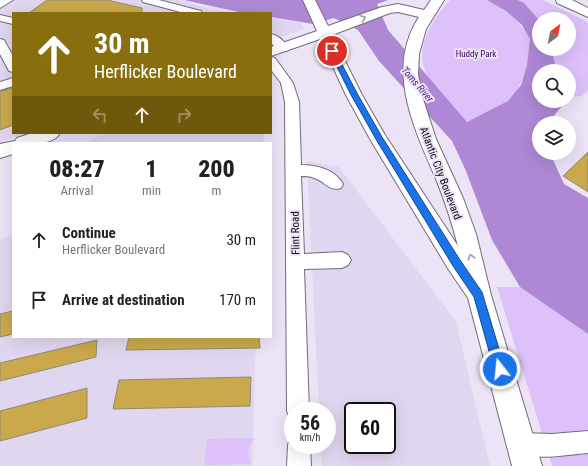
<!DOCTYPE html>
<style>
body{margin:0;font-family:"Roboto Condensed",sans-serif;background:#f6f6f6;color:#222;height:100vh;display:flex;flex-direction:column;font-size:15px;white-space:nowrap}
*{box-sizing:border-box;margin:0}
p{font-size:13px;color:#767676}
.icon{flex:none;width:22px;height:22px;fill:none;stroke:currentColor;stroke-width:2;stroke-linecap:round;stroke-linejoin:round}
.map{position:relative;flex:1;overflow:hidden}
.sheet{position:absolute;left:12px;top:142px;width:260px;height:196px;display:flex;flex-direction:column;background:#fff;border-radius:0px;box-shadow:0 4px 16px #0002}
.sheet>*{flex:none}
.banner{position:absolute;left:12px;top:12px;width:260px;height:122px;border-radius:0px;box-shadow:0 4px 16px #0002;background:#896e0e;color:#fff;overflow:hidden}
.needle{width:26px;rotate:32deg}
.controls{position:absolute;left:532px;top:12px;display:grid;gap:8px}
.controls a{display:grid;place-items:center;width:44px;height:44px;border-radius:50%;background:#fff;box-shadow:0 4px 16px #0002;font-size:20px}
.speed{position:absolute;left:284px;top:402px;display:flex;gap:8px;font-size:20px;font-weight:700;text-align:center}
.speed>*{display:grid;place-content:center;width:52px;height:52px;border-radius:50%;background:#fff;box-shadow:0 4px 16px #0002;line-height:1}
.speed small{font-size:10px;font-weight:400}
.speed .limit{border:2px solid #111;border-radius:6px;background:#fff;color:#111}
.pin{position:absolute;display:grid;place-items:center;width:34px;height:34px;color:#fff;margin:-17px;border:2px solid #fff;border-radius:50%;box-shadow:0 1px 4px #0007}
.me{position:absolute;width:44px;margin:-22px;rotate:344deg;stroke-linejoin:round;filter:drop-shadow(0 0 3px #0008)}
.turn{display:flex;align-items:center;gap:14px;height:84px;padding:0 16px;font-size:18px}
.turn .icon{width:52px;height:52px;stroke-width:2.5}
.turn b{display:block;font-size:28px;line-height:34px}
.lanes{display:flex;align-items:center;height:38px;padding:0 16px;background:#0003;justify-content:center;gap:20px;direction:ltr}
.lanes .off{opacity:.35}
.eta{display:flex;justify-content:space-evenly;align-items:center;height:68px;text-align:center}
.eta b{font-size:24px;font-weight:800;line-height:28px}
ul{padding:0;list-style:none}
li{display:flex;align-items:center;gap:12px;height:60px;padding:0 16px}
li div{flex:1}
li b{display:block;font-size:15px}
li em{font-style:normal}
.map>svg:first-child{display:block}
.built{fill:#e1d6ef;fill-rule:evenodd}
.green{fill:#dcc1fb}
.water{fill:#ae88d5}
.building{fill:#c9a94c;stroke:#8f8877}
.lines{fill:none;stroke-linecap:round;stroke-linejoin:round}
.minor-casing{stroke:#726b7b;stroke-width:2}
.major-casing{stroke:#726b7b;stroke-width:2}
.minor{fill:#fff;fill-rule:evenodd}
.major{fill:#fff;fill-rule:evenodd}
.oneway{stroke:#9f9ea1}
.route{fill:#1a73e8;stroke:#114b97}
.labels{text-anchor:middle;stroke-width:4;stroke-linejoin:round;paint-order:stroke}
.far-park-label{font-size:9px;fill:#3e0163;stroke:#ece3f6}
.far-water-label{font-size:10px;font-style:italic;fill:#55217c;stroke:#ece3f6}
.street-label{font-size:11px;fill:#0f0d13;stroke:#ece3f6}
</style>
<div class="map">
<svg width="588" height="466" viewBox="0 0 588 466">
<rect width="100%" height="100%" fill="#ece3f6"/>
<path class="built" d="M0,0h180l25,8 34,5h-226v120h12l-25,10z
M271,18l29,5 4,6 -33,12z
M108,133h156l-1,10h-175v-2z
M307,161l32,6 117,155 34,144h-168l-1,-21h6v-34h-8zM353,411h34v34h-34z
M13,235v102h243l-4,129h-252v-226z"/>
<path class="green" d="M450,0c10,0 28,0 37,0 13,4 37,25 42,37 5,12 -7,48 -15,58 -11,13 -32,20 -47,27 -10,-11 -19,-22 -28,-33 -4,-4 -10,-9 -12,-14 -14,-26 6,-57 23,-75z
M518,0h25l45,22v68l-6,6 -13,1v-26h-12l-6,-22h18v-30l-30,1 -15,-17z
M497,287h23l68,47v132h-36z
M255,438c-8,10 -8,14 -4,26l-47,1 3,-26z"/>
<path class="water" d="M184,0h204l-11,4 11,26 79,92 41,-21 13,-16 6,-20 3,-26 -8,-14 -16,-14 -19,-11h31l6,3 15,17v29h12l6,22h-18v30h27l-18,22h-9v30h11l14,31 24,14v136l-68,-47 -28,-47 -26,-69 -14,-30 -73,-80 -21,-31 -24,-12 -21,6 -42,-7v-4l-32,-1z"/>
<path class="building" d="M47,0h60l35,8v5h-113z
M13,88v37l-13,5v-39z
M588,152v40l-25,-16z
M13,311v23l-13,3v-23z
M129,337h130l1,11 -134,2z
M97,340l-1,17 -96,24v-18z
M251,377l-1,29 -137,3 6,-29z
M87,388v30l-87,23v-30z"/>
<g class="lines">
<g class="minor-casing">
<path id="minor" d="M0,0h13l-13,8z
M142,0h17l42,11 1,2h-18l-41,-11z
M0,15l13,3v6l-13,-3z
M271,34c7,1 14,8 18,14l-2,3h-8l-8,-8z
M0,39l4,1 9,16v16l-4,-1 -9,-17z
M271,57l4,1 18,25 6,19 2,63c15,0 34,4 42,19l-2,4c-12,4 -16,-7 -27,-10 -4,-2 -9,-2 -13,-2l3,78 38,-2 6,3 3,5 -3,5 -6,3 -38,1 5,142h-16v9l-3,-1 -3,-8 -2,-309 -4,-19 -10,-13z
M13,78v8l-13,4v-8z
M588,431v22c-24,2 -53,8 -75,-1l-3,-8 3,-8 8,-3 31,1z
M293,436v9h17l1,21h-24l1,-21 3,-8z"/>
</g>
<g class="major-casing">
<path id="major" d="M303,0h12l13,26 54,-19 16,-3 26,6 7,-10h13l-18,29 -7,25 -1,21 4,21 14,43 27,59 13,36 15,61 51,171h-30l-44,-168 -19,-28 -79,-131 -24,-44 -26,-56 -49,17v-9l46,-16zM398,12l21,5c-34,52 -5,111 17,162 9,22 16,44 22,67l-73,-111 -23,-40 -30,-60 58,-22z
M556,0h16l16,8v9l-31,-14z
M32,133h28c-8,14 -33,10 -47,10v11l-13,4v-14l15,-3 2,-3z"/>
</g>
<use href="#minor" class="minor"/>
<use href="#major" class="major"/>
</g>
<defs><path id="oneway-chevron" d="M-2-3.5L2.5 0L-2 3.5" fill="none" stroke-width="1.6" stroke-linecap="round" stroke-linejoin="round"/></defs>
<g class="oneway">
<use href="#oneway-chevron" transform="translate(363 18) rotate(-20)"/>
<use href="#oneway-chevron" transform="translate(471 257) rotate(-107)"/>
</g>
<path class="route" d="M330,49l5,2 23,44 24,42 78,123 22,32 23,77 -1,4 -4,2 -4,-2 -2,-4 -20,-72 -21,-31 -76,-125 -26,-46 -22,-44z"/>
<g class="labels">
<g class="far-park-label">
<text x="476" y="57">Huddy Park</text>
</g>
<g class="far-water-label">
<text transform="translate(418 84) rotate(49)" y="4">Toms River</text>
</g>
<g class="street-label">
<text transform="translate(441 173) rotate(69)" y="4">Atlantic City Boulevard</text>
<text transform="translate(295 233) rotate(-91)" y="4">Flint Road</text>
</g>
</g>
</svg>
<div class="controls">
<a><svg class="needle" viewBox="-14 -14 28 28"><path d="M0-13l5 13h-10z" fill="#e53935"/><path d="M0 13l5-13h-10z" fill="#767676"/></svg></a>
<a><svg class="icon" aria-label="search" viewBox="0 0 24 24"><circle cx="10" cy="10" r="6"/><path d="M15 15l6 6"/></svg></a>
<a><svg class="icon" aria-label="layers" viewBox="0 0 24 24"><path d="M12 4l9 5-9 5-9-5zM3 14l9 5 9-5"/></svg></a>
</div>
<div class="speed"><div>56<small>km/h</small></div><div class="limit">60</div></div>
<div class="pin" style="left:332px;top:51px;background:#d93025"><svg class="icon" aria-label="arrive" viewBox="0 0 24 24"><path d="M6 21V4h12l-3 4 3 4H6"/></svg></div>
<svg class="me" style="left:500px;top:369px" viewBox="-20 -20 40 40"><circle r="17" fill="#1a73e8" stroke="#fff" stroke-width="3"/><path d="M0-11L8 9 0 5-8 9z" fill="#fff"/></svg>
<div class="banner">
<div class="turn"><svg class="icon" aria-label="ahead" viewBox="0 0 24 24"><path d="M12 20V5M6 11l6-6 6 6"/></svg><div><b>30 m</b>Herflicker Boulevard</div></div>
<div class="lanes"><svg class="icon off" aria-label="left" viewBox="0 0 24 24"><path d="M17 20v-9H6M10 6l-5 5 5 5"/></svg><svg class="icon" aria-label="ahead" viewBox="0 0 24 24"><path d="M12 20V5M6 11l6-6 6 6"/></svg><svg class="icon off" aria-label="right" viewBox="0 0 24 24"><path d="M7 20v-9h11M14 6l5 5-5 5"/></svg></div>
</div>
<section class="sheet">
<div class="eta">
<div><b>08:27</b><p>Arrival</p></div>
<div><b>1</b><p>min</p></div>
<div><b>200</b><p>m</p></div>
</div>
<ul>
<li><svg class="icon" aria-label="ahead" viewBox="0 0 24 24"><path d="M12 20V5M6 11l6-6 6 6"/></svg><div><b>Continue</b><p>Herflicker Boulevard</p></div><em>30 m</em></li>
<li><svg class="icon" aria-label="arrive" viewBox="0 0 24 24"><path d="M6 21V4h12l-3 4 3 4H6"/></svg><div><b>Arrive at destination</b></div><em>170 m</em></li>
</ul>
</section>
</div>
